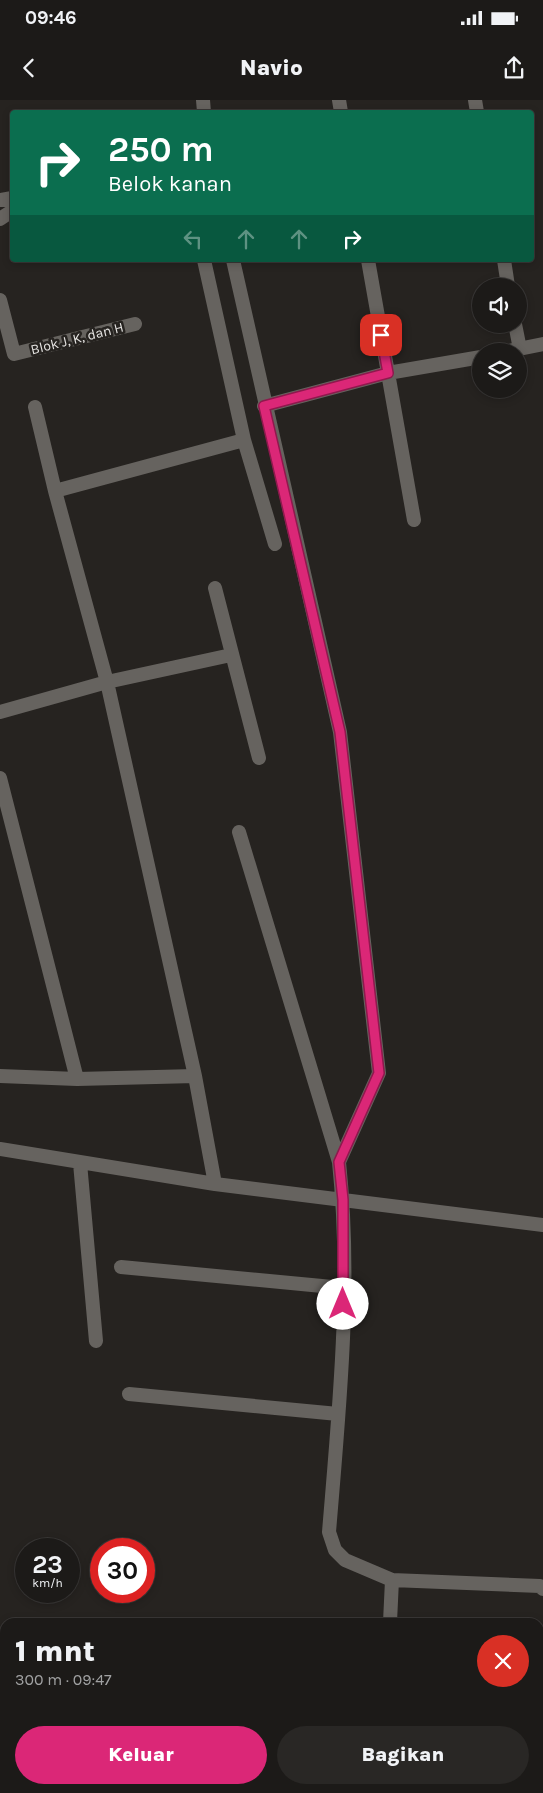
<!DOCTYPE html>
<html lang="id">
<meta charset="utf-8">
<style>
body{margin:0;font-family:Karla,sans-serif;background:#292725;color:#f1f3f6;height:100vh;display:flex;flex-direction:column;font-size:19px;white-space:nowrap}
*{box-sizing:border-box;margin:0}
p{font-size:16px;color:#a0a1a2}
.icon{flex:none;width:28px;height:28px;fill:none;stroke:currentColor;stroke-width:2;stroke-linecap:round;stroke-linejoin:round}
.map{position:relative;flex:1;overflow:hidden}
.panel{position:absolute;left:0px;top:1518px;width:544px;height:176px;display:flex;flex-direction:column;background:#1c1a18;border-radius:15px 15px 0 0;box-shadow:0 2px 8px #0003,0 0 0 1px #3a3837}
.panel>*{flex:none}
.guide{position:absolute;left:10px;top:10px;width:524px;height:152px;border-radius:5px;box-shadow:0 2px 8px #0003,0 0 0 1px #3a3837;background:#0b6e4f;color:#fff;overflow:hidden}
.buttons{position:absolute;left:472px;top:178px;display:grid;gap:10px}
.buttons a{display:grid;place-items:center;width:55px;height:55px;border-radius:50%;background:#1c1a18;box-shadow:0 2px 8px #0003,0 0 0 1px #3a3837;font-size:25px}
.speed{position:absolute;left:15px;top:1438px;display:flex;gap:10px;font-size:25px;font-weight:700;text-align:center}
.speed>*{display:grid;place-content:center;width:65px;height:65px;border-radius:50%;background:#1c1a18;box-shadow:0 2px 8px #0003,0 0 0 1px #3a3837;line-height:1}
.speed small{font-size:12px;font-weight:400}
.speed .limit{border:8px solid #d22;background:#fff;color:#111}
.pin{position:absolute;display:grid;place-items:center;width:42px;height:42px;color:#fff;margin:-21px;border-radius:10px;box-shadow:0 2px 8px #0006}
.me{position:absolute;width:55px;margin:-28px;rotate:0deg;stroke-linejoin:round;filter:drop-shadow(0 0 4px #0008)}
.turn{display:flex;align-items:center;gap:18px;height:105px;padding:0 15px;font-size:22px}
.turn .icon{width:65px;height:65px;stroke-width:2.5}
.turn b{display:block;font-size:35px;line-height:42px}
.lanes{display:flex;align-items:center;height:48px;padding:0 15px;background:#0003;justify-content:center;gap:25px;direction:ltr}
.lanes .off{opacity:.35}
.round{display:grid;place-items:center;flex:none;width:52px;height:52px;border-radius:26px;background:#292725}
.headline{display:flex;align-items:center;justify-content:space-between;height:85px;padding:0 15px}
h1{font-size:30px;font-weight:800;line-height:38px}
.action{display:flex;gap:10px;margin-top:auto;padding:10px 15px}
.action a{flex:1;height:58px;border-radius:30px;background:#db2777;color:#fff;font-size:20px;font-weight:800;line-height:58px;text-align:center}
.action a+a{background:#292725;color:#f1f3f6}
.status{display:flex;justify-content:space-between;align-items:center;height:35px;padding:0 25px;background:#1c1a18;direction:ltr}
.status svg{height:14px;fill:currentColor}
header{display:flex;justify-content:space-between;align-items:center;height:65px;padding:0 15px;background:#1c1a18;font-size:22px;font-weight:800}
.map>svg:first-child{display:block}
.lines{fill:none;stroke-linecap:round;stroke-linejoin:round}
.minor{stroke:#66635f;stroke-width:14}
.route-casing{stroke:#8e194d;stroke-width:12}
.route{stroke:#db2777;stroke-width:9}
.labels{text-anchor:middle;stroke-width:5;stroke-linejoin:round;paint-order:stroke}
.street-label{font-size:14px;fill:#e7e5e3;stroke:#262320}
</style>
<div class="status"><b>09:46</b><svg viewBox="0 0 49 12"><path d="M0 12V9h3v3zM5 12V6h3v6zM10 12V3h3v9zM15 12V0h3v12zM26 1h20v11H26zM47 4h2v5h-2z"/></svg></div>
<header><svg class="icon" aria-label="back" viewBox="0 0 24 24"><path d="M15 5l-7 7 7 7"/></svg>Navio<svg class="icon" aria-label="share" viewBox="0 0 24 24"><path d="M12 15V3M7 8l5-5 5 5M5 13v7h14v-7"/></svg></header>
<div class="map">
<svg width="543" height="1693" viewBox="0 0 543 1693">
<rect width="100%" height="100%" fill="#262320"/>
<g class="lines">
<path class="minor" d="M203,0l1,12
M339,0l2,12
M475,0l2,12
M0,100l12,-2
M0,119l12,-8
M204,160l40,180
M233,160l107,472 39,341 -40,89
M368,160l46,260
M504,160l4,26
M0,200l14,54 121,-30
M515,224l5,25
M509,251l34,-7
M264,306l124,-33 93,-16
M35,307l20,84 52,191 88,394 20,108
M55,391l189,-51 31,104
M215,488l44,170
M0,612l107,-30 124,-27
M0,678l77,301
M239,732l100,330c13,123 0,248 -10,370l6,18 10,10 47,20 148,6 3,3
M0,976l77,3 118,-3
M0,1049l215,35 328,41
M80,1063l16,178
M121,1167l222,21
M129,1294l209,20
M390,1522l2,-42
M271,1689l2,4"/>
</g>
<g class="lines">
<g class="route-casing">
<path id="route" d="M343,1204v-104l-4,-38 40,-89 -39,-341 -76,-326 124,-33 -7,-38"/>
</g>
<use href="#route" class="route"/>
</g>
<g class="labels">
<g class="street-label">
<text transform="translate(77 238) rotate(-14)" y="5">Blok J, K, dan H</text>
</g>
</g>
</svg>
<div class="buttons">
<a><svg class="icon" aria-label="sound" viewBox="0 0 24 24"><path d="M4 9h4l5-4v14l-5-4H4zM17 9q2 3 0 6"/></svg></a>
<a><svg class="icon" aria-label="layers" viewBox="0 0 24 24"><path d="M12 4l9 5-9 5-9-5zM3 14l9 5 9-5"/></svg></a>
</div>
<div class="speed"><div>23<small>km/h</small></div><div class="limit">30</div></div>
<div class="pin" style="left:381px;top:235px;background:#d93025"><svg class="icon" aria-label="arrive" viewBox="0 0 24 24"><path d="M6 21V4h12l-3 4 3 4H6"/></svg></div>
<svg class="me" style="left:343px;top:1204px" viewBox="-20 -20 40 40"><circle r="19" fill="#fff"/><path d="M0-13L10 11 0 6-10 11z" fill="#db2777"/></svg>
<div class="guide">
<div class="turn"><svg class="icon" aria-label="right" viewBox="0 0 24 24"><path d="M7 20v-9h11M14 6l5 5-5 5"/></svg><div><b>250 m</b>Belok kanan</div></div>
<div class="lanes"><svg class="icon off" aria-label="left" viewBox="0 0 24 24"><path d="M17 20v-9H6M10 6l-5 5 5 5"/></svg><svg class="icon off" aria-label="ahead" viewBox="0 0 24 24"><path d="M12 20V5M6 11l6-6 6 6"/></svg><svg class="icon off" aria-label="ahead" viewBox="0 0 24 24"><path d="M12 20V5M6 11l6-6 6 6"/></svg><svg class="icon" aria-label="right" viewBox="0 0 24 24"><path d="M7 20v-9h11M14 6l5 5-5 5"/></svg></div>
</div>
<section class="panel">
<div class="headline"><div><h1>1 mnt</h1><p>300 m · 09:47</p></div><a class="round" style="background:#d93025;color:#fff"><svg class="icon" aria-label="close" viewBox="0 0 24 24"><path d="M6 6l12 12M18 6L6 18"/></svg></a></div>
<div class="action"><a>Keluar</a><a>Bagikan</a></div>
</section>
</div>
